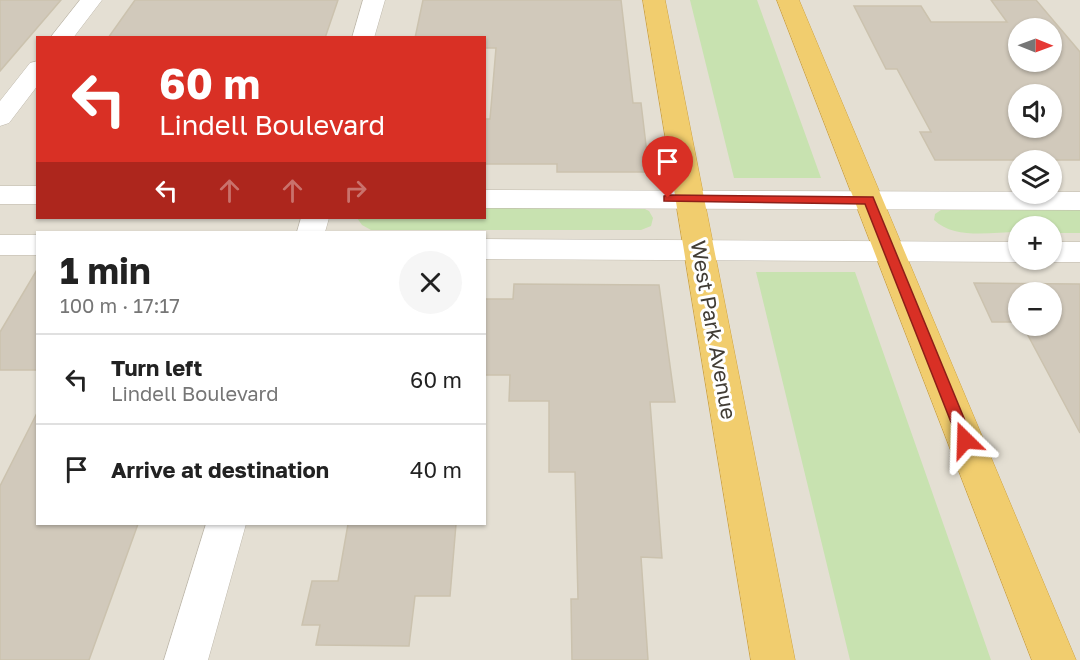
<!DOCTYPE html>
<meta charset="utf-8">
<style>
body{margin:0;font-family:"Golos Text",sans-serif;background:#f6f6f6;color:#222;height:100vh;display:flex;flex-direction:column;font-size:22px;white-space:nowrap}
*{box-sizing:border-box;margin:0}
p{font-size:20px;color:#767676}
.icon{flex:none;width:33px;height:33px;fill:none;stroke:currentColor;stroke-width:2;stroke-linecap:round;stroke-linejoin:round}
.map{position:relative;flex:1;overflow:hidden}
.sheet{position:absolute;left:36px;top:231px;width:450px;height:294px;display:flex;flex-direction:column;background:#fff;border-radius:0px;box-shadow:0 2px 4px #0004}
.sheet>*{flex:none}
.top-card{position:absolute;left:36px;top:36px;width:450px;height:183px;border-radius:0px;box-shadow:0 2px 4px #0004;background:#d93025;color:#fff;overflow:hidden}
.needle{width:39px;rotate:91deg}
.buttons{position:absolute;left:1008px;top:18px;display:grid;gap:12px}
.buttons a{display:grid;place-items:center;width:54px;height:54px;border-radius:50%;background:#fff;box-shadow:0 2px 4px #0004;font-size:30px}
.pin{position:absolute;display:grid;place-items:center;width:51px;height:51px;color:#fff;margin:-62px -26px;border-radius:50% 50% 50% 0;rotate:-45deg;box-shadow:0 0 6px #0007}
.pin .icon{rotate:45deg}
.me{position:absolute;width:66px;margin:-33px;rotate:338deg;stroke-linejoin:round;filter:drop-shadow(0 0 4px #0008)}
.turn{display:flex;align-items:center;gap:21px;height:126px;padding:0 24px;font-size:27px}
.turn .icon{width:78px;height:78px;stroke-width:2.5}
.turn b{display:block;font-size:42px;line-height:51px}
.lanes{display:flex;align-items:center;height:57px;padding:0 24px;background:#0003;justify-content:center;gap:30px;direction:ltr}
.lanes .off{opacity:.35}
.round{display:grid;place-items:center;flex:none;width:63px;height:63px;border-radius:32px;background:#f6f6f6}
.overview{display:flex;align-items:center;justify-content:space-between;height:102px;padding:0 24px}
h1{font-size:36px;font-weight:700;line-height:45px}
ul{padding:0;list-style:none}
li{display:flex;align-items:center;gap:18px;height:90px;padding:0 24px;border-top:2px solid #e0e0e0}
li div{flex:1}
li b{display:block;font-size:22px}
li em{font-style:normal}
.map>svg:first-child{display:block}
.residential{fill:#e4dfd3;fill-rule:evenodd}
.green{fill:#c8e2b0}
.building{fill:#d1c9bb;stroke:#cbc2ae;stroke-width:1.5;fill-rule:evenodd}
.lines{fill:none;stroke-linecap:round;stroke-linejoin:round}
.street-casing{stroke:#beb8ab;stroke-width:1}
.highway-casing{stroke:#cfa340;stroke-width:1}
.street{fill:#fff;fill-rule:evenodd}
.highway{fill:#f1cd6e;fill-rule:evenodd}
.route{fill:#d93025;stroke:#8d1f18;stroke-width:1.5}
.labels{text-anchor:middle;stroke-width:6;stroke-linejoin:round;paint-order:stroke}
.street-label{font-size:21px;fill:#423d35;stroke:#fff}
</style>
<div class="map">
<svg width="1080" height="660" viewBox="0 0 1080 660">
<rect width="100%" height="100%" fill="#f0ede4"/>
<path class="residential" d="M0,0h1080v660h-1080zM1018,28h34v34h-34zM38,38h446v180h-446zM1018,94h34v34h-34zM1018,160h34v34h-34zM1018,226h34v34h-34zM38,232h446v292h-446zM1018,292h34v34h-34z"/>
<path class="green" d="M690,0h67l64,178h-87z
M485,206h154l10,5 4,7 -2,8 -10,4h-270l-9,-5 -5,-7h127z
M941,210h139v23h-28v-7h-34v6c-26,0 -63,8 -84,-12l1,-6z
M756,272h99l136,388h-141z"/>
<path class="building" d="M0,0h61l-61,71z
M135,0h203l-13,38h-217z
M423,0h198l12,103h8l7,59h-3l1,10h-89v-8h-73v-45h6l6,-71h-12v-10h-69z
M991,0h45l44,52v108h-145l-15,-28h11l-34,-63h-11l-32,-63h67l10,16h76zM1018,28h34v34h-34zM1018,94h34v34h-34z
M38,268v102h-38v-38z
M974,283l106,1v149l-57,-107h29v-34h-34v30h-26z
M514,284l145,1 16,117h-25l12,156 -21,-1 7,103h-76l-1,-61h7l-3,-127h-26v-71h-40l1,-26h-26v-76h29z
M38,411v113h100l-49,136h-89v-174z
M348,524h108l-6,72h-35l-6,50 -93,-1 4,-20h-18l10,-44h26z"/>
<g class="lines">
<g class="street-casing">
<path id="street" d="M80,0h22l-29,38h-23z
M363,0h22l-11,38h-22z
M38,61v24l-29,38 -9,3v-25l30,-38z
M0,186h38v18h-38z
M484,190l596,2v18l-596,-2z
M301,218h28l-4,14h-28z
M0,235h38v20h-38z
M484,239l534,3v18h10l-10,2 -534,-3z
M1052,242h28v20h-28l-10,-2h10z
M206,524h40l-38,136h-44z"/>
</g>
<g class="highway-casing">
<path id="highway" d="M643,0h22l130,660h-44z
M777,0h22l277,660h-44z"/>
</g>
<use href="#street" class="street"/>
<use href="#highway" class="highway"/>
</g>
<path class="route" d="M668,195l205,2 100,243 -2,4 -6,2 -5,-2 -2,-4 -93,-236 -201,-3v-5z"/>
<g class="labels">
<g class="street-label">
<text transform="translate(713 330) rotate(80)" y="7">West Park Avenue</text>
</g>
</g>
</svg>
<div class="buttons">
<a><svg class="needle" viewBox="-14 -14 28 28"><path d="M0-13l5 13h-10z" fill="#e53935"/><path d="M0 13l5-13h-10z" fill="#767676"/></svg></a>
<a><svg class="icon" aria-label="sound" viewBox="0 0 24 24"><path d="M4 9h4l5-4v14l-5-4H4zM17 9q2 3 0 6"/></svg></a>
<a><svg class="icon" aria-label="layers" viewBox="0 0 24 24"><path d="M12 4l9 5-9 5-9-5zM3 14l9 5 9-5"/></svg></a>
<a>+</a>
<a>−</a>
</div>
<div class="pin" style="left:668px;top:198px;background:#d93025"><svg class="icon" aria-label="arrive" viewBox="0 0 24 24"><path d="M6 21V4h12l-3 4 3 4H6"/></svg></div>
<svg class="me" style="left:965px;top:440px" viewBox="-20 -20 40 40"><path d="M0-17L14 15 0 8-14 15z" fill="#d93025" stroke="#fff" stroke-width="4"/></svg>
<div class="top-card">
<div class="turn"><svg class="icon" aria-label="left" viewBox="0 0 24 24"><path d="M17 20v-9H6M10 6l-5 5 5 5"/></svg><div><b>60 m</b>Lindell Boulevard</div></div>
<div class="lanes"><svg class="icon" aria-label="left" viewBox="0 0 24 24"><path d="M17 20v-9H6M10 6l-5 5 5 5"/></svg><svg class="icon off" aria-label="ahead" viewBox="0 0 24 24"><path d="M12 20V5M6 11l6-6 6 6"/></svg><svg class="icon off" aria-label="ahead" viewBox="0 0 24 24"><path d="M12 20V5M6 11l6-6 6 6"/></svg><svg class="icon off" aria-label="right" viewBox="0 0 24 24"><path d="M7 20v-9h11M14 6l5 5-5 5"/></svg></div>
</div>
<section class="sheet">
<div class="overview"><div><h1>1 min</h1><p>100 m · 17:17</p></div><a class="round"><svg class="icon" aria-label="close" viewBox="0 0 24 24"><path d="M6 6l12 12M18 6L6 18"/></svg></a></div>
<ul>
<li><svg class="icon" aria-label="left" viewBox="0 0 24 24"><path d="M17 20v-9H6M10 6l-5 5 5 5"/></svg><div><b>Turn left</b><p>Lindell Boulevard</p></div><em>60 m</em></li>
<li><svg class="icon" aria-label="arrive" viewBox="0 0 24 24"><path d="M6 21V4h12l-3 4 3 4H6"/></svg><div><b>Arrive at destination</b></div><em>40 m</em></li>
</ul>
</section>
</div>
